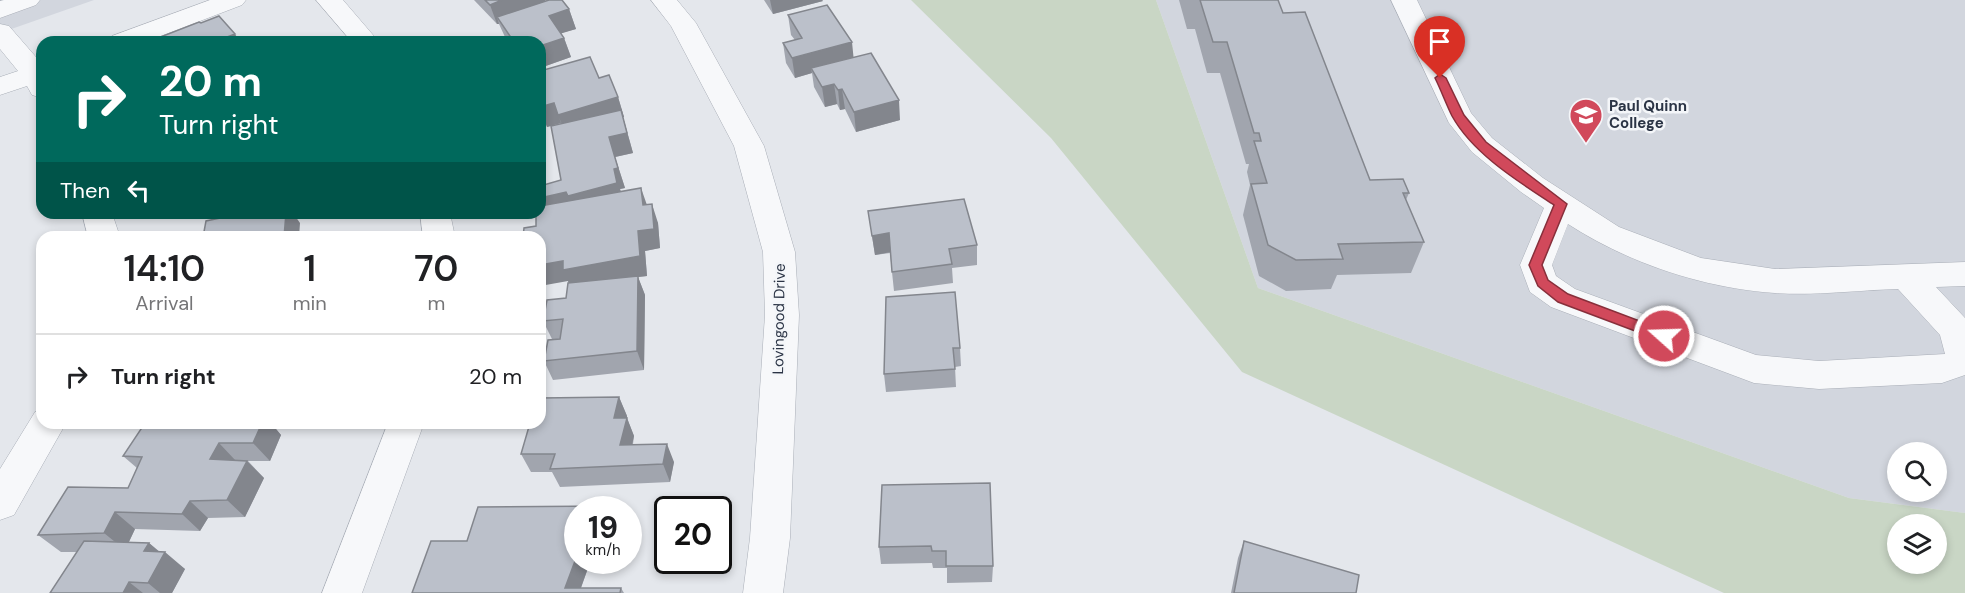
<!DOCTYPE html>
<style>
body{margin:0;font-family:"DM Sans",sans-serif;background:#f2f2f2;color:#202124;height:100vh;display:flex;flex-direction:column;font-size:22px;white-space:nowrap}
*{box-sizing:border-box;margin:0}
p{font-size:20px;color:#757577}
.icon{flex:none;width:33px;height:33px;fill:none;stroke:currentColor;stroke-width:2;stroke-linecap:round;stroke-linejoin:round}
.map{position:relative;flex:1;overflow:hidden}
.sheet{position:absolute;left:36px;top:231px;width:510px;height:198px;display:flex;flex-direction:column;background:#fff;border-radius:18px;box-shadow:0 3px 9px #0003}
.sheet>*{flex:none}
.banner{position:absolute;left:36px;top:36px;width:510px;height:183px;border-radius:18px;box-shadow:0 3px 9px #0003;background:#00695c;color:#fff;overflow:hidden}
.buttons{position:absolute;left:1887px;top:442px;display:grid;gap:12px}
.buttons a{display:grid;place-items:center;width:60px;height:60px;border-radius:50%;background:#fff;box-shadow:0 3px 9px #0003;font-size:30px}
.speed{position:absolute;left:564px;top:496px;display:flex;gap:12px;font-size:30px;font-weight:700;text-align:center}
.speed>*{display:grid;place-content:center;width:78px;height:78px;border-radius:50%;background:#fff;box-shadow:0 3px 9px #0003;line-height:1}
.speed small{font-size:15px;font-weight:400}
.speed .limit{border:3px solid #111;border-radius:9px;background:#fff;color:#111}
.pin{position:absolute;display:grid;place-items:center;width:51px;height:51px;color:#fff;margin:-62px -26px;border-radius:50% 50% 50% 0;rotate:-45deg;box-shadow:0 0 6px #0007}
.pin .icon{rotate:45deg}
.me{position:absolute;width:66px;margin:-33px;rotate:290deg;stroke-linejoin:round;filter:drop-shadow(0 0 4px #0008)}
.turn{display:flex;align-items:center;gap:21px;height:126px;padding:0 24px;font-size:27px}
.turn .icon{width:78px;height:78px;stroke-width:2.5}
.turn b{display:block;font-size:42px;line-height:51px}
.then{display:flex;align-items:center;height:57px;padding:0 24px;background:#0003;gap:12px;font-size:22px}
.eta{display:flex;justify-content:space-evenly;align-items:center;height:102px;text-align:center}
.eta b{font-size:36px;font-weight:600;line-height:42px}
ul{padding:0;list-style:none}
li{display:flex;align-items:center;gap:18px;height:84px;padding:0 24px;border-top:2px solid #e0e0e0}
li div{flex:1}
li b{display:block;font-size:22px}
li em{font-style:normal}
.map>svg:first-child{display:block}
.built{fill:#d2d6de;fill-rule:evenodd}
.green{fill:#c9d6c5;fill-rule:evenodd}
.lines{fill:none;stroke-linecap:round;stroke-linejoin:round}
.minor-casing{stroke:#a9aeb7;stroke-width:1}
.minor{fill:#f7f8fa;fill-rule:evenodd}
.wall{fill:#a1a5ae}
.shaded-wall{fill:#83868d}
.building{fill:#bbc0ca;stroke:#83868d;stroke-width:1.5}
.route{fill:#d1495b;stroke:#882f3b;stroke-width:1.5}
.labels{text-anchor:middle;stroke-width:5;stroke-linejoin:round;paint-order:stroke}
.poi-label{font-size:15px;font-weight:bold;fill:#2b3445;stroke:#f4f6f9;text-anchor:start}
.street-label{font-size:15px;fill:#2b3445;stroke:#f4f6f9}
</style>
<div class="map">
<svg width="1965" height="593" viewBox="0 0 1965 593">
<rect width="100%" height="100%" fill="#e4e7ec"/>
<path class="built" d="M0,0h94l-94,33z
M1156,0h809v513l-116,-15 -591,-210zM1898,453h38v39h-38z"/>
<path class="green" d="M911,0h245l102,288 591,210 116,15v80h-241l-482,-221 -191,-234zM1898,525h38v39h-38z"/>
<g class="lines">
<g class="minor-casing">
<path id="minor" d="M4,0h36l-4,5 -36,13v-17z
M210,0h36l-4,5 -97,37h-37l4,-6z
M316,0h27l36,42h-27z
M651,0h26l19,23 68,123 31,106 4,63 -9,223 -7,55h-40l7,-55 15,-223 -2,-63 -29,-106 -63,-120z
M1391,0h26l54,113 21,25 51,40 76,49 82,31 74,11 190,-7v24l-29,1 29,31v57l-23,8 -123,6 -65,-6 -203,-76 -21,-15 -10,-27 24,-57 -23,-16 -49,-40 -23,-29zM1568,224c60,39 135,64 207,69 38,3 84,-3 123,-4l42,46 5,19 -126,7 -63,-6 -181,-66 -19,-13 -4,-11z
M0,24l9,2 33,38v34l-10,-3 -5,-9 -27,9v-18l18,-6 -18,-22z
M82,213h30l8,24h-32z
M420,213h30l5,24h-32z
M42,410v13h24l-52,92 -14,5v-51l35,-57z
M388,423h36l-62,170h-40z"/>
</g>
<use href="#minor" class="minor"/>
</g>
<path class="wall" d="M474,0h71l1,1 23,8 7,20 -15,4 3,5 7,19 -31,11v-26h-32l-3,-5 -6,-13h-2z
M764,0h58l1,1 -50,13z
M1179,0h99l5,13 87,167 39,13 -3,7 18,42 -13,31 -74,2 -6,14 -45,2 -27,-15 -16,-61 7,-30 -3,-13 2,-8h-3l-26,-91h-13l-12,-44h-8z
M788,15l65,42 47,63 -44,12 -11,-23 -5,1 -3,-6 -12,3 -11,-20 -2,-14 -17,5 -9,-15 -3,-20 12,-3 -4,-5z
M599,78l19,19 6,20h-1l10,36 -18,4 10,31 -5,1 1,3 26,13 11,18 2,25 -15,3 2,25 -9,1 7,18 -1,75 -91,10 -9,-19 8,-22 -9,-18 23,-23 3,-15 -33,-57 25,-46v-57l-14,4 -7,-18z
M868,211l109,34v20l-25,3 1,15 -59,8 -4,-38 -15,2z
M886,297l74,51 1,18 -6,1 1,20 -70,5 -2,-18z
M619,397l8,19v2l7,18 -1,8 41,18 -4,20 -110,5 -8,-15h-21l-10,-18z
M152,423h119l10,12 -11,26h-22l16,17 -19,39 -37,1 -8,13 -65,-2 -6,13 20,1 11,9 25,17 -13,24h-122l27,-41h-16l-23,-17 90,-47 9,-20 -14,-12z
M882,485l111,81 -1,16 -45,1v-15h-14l-1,-5 -51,1 -2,-17z
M578,510v51h31l-2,7h-19l-7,20h40l3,5h-212l55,-52z
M1244,541l112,52h-125l7,-35z"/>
<path class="shaded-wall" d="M502,0h43l2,4 -50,13 2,7h-2l-7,-19z
M770,0h52l1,1 -50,13z
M569,9l7,20 -20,6 -7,-19z
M235,34l5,8h-19l-2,-2z
M564,38l7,19 -31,11v-22z
M852,42l2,20 -43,6 1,5 -17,5 -3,-20z
M834,84l3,20 -12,3 -3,-20z
M842,89l3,20 -5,1 -2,-20z
M618,97l6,20h-1l10,36 -18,4 10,31 -5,1 4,14 -86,17 -3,-7h5v-15l26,-6v-58l-8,-19z
M899,100l1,20 -44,12 -2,-20z
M554,103l7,20 -14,4 -7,-20z
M641,188l7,20 -5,-3z
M652,204l6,19 2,25 -15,3 2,25 -9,1 7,18 -1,75 -7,-19 -65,-61 -4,-9 -28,5v-21l98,-34z
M215,213h19l-15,5z
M286,213h7l7,10 -1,14h-15z
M889,233l2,19 -16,3 -3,-19z
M619,397l8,19v2l7,18 -6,27 -8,-18 -6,-27z
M262,423h9l10,12 -11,26 -17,-18z
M219,443l17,18 -26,-2z
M667,444l7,18 -4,20 -7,-18z
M247,461l17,17 -19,39 -18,-17z
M190,501l18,17 -8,13 -18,-17z
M115,512l20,17 -10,21 -21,-17z
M149,543l14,12 2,-3 20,17 -13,24h-12l-12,-10 -4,-32z
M578,553v8h5l5,7 -9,25 -14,-5z
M603,561h6l-2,7z
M129,582l14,11h-20z"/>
<path class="building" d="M485,0h17l-12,5z
M549,0h13l7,9 -20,7 15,22 -24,8v-4h-26l-17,-25z
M1200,0h78l5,13 22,-1 65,168 33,-1 6,14h-6l21,49 -86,2 5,15 -47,1 -28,-15 -17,-61 16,-1 -13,-42h7l-2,-8h-5l-27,-91h-14z
M827,5l25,37 -60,16 -9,-15 19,-5 -14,-23z
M219,16l16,18 -16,6 2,2h-70l-1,-1 49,-19 2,1z
M304,37l3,5h-17z
M871,53l28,47 -45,12 -12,-23 -4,1 -4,-6 -12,3 -11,-19z
M590,57l9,21 10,-3 9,22 -60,18 -4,-12 -14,4v-36z
M621,110l6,23 -18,4 9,31 -4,1 3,14 -49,13 -2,-4 -26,6v-12l21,-6 -10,-54z
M641,188l2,17 9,-1 2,25 -16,2 2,25 -77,14v-9l-23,4v-28h-17l1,-9 12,-2v-13h4v-7z
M964,199l13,46 -28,4 3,15 -60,8 -3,-39 -17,3 -4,-25z
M244,213h42l-2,24h-81l3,-16z
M638,276l-1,75 -93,10 4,-21 12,-1 3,-20 -20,2 4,-21 19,-2 2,-15z
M955,292l5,56h-7l2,21 -71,5 2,-77z
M619,397l-5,21h13l-7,27 47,-1 -4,20 -113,5 5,-15h-34l9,-31h10v-25z
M145,423h117l-9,20h-34l-9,16 37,2 -20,39 -37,1 -8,13 -67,-2 -11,21 -66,2 30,-48 60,1 14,-31 -19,-1z
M990,483l3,83h-47v-15h-14l-1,-5 -52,1 3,-62z
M609,506l-1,4h-30v43l-13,35h56l-1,5h-208l19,-52h36l11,-34z
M84,541l65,2 -5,8 21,1 -17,31 -19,-1 -6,11h-73z
M1244,541l115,34 -3,18h-122z"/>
<path class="route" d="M1440,74l6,4 18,37 22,27 81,62 -25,61 6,15 20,14 101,38 2,4 -2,4h-10l-101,-38 -20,-16 -9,-21 25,-60c-35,-23 -81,-51 -102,-89 -6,-12 -11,-26 -17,-38z"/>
<defs>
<g id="university-pin" transform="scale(1.725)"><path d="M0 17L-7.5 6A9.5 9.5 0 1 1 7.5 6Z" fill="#d1495b" stroke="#f4f6f9"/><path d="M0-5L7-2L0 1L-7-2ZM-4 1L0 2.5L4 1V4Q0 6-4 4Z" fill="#fff"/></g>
</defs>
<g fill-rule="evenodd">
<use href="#university-pin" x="1586" y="115"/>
</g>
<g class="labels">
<g class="poi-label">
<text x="1609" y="111">Paul Quinn<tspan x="1609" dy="17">College</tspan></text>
</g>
<g class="street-label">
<text transform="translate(779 319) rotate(-89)" y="5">Lovingood Drive</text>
</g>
</g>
</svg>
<div class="buttons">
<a><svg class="icon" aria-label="search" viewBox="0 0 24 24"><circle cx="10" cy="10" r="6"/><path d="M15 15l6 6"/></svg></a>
<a><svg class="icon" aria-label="layers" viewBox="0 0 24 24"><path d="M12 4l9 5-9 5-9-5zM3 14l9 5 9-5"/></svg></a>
</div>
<div class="speed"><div>19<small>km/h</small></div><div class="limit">20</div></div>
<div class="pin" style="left:1440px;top:78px;background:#d93025"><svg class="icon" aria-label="arrive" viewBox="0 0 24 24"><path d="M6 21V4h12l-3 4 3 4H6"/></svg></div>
<svg class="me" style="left:1664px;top:336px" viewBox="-20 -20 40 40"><circle r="17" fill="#d1495b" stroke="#fff" stroke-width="3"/><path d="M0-11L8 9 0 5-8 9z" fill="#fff"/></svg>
<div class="banner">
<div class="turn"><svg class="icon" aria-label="right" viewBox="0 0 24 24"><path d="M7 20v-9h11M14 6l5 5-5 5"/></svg><div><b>20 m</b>Turn right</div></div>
<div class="then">Then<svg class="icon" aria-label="left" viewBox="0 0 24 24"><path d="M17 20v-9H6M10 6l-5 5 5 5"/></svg></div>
</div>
<section class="sheet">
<div class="eta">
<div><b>14:10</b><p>Arrival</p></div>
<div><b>1</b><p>min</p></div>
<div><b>70</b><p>m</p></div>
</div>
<ul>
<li><svg class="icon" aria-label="right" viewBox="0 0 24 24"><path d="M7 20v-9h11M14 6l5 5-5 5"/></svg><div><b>Turn right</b></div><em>20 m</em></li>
</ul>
</section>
</div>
